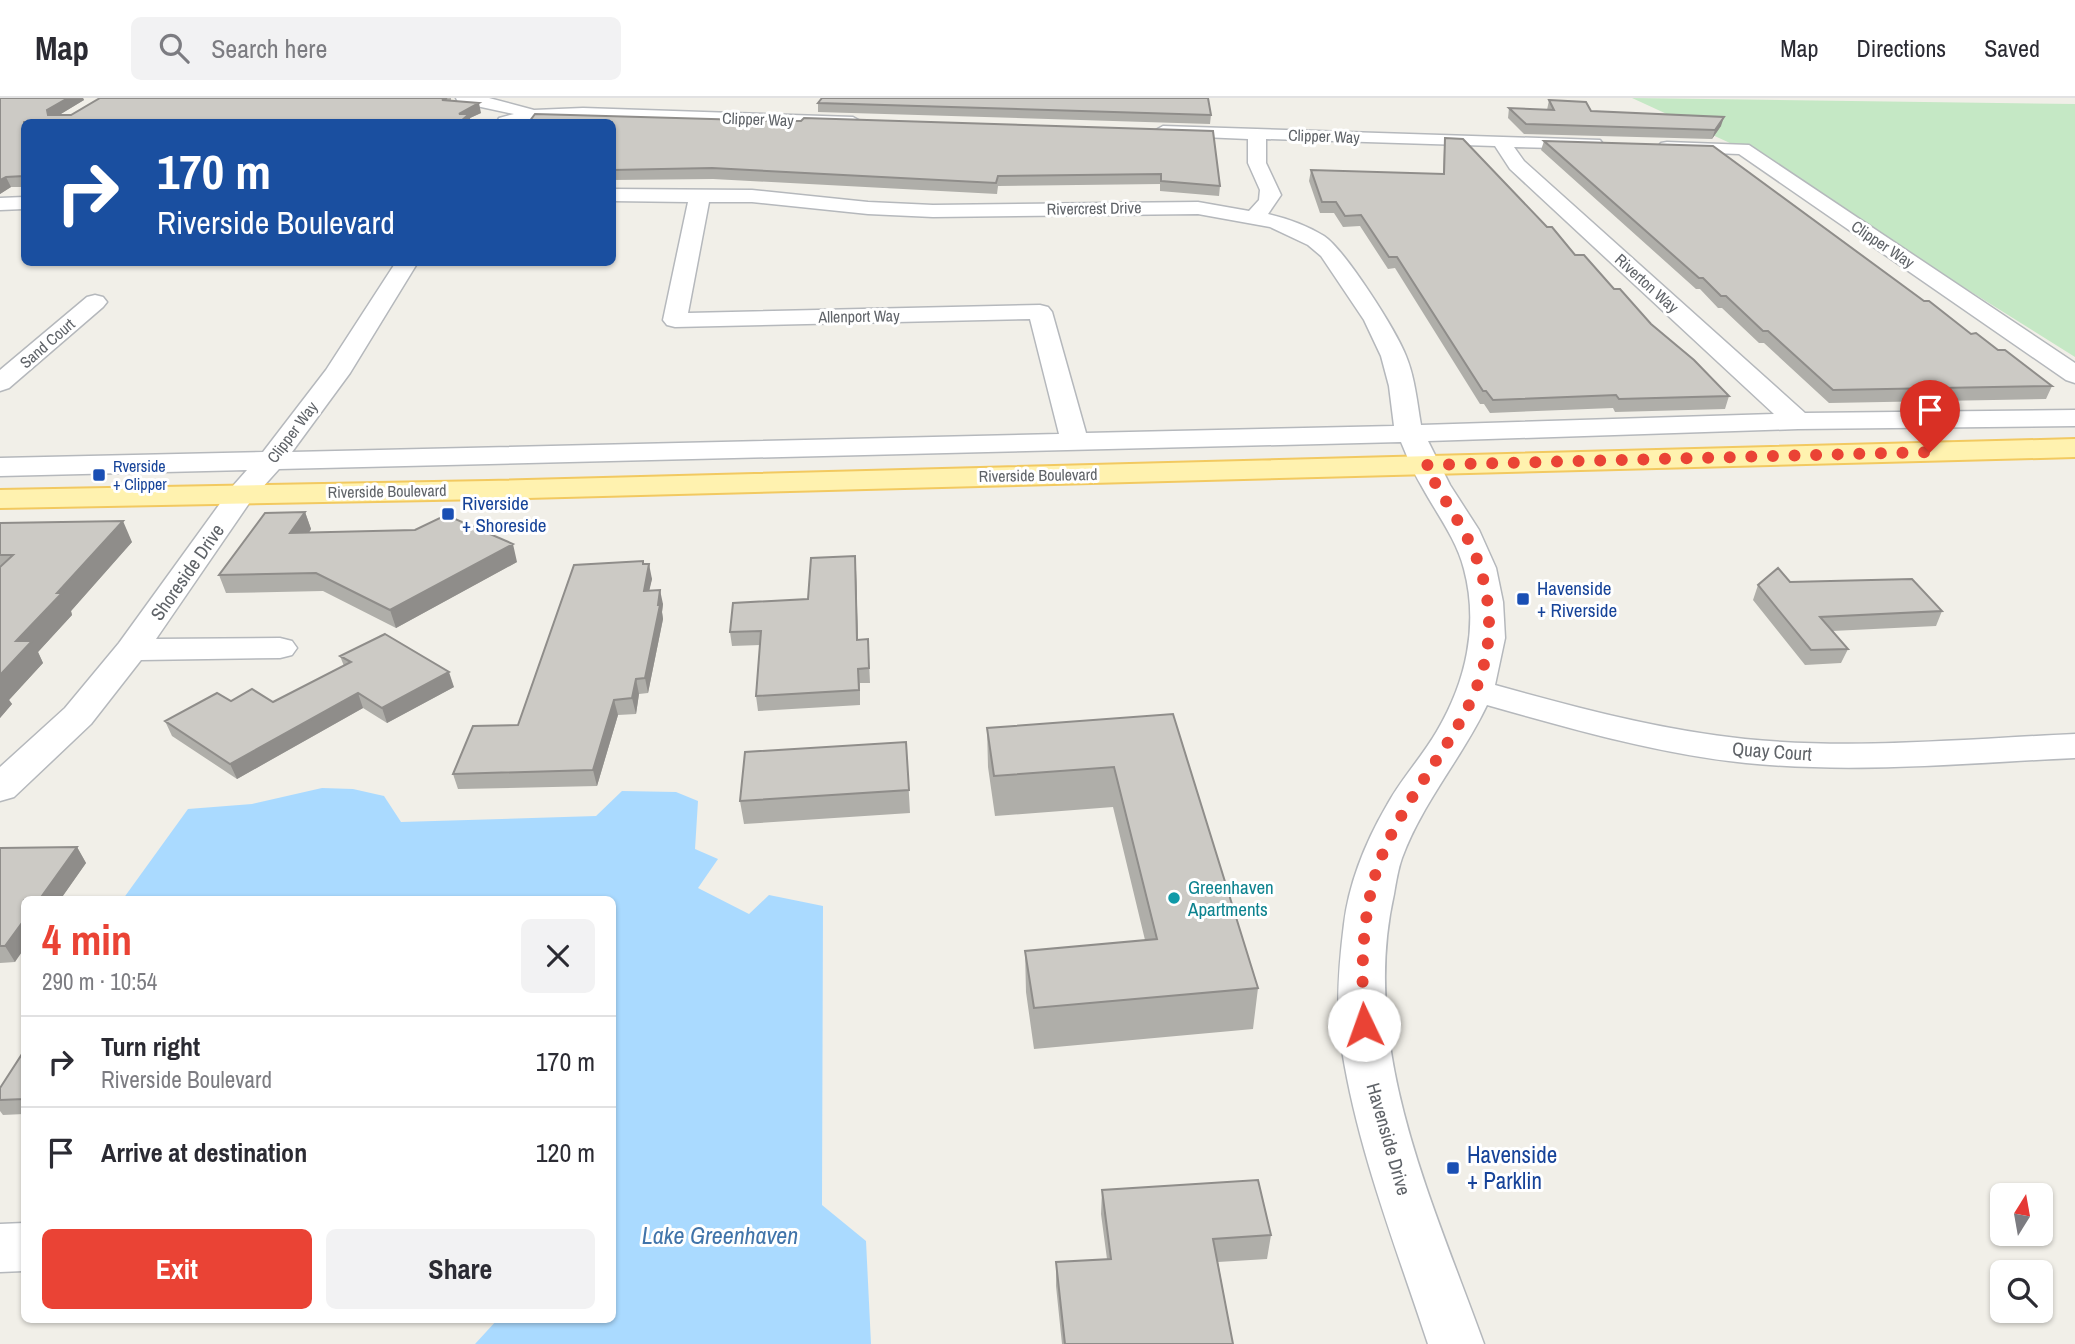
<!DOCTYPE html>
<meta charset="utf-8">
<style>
body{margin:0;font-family:"Archivo Narrow",sans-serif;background:#f2f2f3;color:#2b2b33;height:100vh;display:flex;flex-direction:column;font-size:26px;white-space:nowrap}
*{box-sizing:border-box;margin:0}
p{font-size:23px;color:#7c7c81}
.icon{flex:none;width:38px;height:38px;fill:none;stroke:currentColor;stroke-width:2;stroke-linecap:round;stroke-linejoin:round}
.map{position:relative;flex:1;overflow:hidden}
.side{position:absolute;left:21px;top:798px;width:595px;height:427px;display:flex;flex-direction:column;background:#fff;border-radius:10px;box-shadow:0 2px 5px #0004}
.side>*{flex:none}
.guide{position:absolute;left:21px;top:21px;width:595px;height:147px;border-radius:10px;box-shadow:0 2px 5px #0004;background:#1a4fa0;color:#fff;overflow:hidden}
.needle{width:46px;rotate:11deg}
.tools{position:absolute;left:1990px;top:1085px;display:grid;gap:14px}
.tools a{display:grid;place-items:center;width:63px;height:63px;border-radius:10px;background:#fff;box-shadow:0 2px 5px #0004;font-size:35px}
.pin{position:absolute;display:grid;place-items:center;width:60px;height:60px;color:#fff;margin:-72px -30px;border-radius:50% 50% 50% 0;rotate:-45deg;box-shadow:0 0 7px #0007}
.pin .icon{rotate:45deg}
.me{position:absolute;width:77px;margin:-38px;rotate:357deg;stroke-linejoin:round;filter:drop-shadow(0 0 5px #0008)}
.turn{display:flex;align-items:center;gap:24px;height:147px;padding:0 21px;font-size:32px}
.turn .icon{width:91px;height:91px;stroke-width:2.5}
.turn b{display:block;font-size:49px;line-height:60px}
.round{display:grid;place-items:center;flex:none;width:74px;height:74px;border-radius:10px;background:#f2f2f3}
.head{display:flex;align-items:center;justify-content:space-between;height:119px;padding:0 21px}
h1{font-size:42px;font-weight:700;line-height:52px;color:#ea4335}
.button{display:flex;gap:14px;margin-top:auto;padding:14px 21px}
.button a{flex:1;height:80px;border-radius:10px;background:#ea4335;color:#fff;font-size:28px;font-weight:700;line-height:80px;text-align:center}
.button a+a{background:#f2f2f3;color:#2b2b33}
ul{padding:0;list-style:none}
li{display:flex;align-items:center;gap:21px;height:91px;padding:0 21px;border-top:2px solid #e1e1e2}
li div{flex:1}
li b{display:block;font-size:26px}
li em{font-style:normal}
header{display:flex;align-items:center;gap:42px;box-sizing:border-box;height:98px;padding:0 35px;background:#fff;border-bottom:2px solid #e1e1e2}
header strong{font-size:33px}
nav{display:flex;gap:38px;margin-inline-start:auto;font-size:24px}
.search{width:490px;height:63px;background:#f2f2f3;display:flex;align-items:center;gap:18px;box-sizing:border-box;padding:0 24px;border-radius:10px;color:#7c7c81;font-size:26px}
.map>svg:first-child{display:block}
.green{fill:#c5e8c5}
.water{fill:#aadaff}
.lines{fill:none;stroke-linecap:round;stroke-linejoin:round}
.minor-casing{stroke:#b5b8bc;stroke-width:3}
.major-casing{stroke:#f2c960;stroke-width:4}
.minor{fill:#fff;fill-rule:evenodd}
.major{fill:#fff2af;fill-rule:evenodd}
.wall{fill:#afaea9}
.shaded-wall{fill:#8f8d8a}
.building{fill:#cccac5;stroke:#8f8d8a;stroke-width:2}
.route{stroke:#ea4335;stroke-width:12;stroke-dasharray:0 21.6}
.transit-dot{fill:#1a4fb4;stroke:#fff;stroke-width:2.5}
.culture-dot{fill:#0f9aa8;stroke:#fff;stroke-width:2.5}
.labels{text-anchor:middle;stroke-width:6;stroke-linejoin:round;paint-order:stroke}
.far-street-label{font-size:16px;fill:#5f6368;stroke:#fff}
.far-transit-label{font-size:16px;fill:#164399;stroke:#fff;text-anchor:start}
.transit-label{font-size:19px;fill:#164399;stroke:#fff;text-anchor:start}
.street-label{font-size:19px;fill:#5f6368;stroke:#fff}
.culture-label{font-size:19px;fill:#0d838f;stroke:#fff;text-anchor:start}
.near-transit-label{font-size:23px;fill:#164399;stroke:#fff;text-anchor:start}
.near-water-label{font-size:24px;font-style:italic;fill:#4174aa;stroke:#fff}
</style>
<header>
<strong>Map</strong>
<div class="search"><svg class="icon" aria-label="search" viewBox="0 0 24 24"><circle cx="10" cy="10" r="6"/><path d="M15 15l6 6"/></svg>Search here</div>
<nav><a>Map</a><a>Directions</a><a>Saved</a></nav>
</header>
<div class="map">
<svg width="2075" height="1246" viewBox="0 0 2075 1246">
<rect width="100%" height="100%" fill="#f1efe8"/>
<path class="green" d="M1632,0l443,6v253l-332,-208z"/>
<path class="water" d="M322,690l31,1 31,7 17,26 195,-6 26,-25 54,1 22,9 -3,48 23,10 -20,29 51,26 20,-19 54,11 -1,299 44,36 5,103h-396l22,-24h115v-420l-489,-1 65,-90 64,-5z"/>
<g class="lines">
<g class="minor-casing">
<path id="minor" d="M456,0h33l45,12 49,-2 270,9 9,5 -9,5 -270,-9 -86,4 2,-4 15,-4 -56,-12z
M1163,28l437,14 3,4 -3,4 -6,1 -80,-2 10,14 281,252 270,-3v16l-277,3 -370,12 22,44 29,45 17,38 7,34 2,36 -10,47c82,23 165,45 250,54 109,11 220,0 330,-5v24c-109,5 -220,16 -329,5 -88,-9 -174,-34 -259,-58 -25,53 -65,98 -85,153 -4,11 -6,24 -8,36 -35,155 39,308 90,450h-56c-32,-97 -70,-193 -86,-294 -7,-40 -3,-86 2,-126 5,-41 22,-83 43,-119 14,-26 35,-48 50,-74 29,-49 42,-106 27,-162 -8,-31 -28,-56 -43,-84 -8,-13 -14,-29 -20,-43l-1122,27 -27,30 -96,140 124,-1 12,3 5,7 -5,7 -12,3 -139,2 -50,64 -77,73 -14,4v-34l65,-59 54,-65 113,-156 15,-17 -247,6v-18l263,-6 63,-82 70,-108h22l-68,111 -58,79 767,-18 -29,-115 -355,8 -8,-2 -4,-5 25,-118 -76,-1v-12l140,1 116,12 65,3 265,-3 51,9 10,-11 1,-10 -12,-27v-24l-91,-4 -3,-4zM1266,41l229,7 15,23 264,245 -353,11c-4,-23 -6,-47 -15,-69 -10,-26 -61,-106 -82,-120 -16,-10 -38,-18 -56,-22l13,-19 -15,-32zM709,104h43l116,12 65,3 265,-3 72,13 38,18 13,11 43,64 17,36 8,30 5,40 -308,7 -34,-121 -4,-5 -8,-2 -352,8z
M1667,44l82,3 326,218v20l-9,-3 -327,-226 -78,-3 -3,-4 3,-4z
M24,99v12l-24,1v-12z
M95,197l8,2 4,5 -4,5 -94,81 -9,3v-21l87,-73z
M24,1125v48l-24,1v-48z"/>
</g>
<g class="major-casing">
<path id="major" d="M2075,341v18l-1587,42 -488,9v-18l488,-9z"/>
</g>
<use href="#minor" class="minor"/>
<use href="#major" class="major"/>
</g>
<path class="wall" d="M0,0h83l1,2 -25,15 392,-17v3l30,12 -11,5 -446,4v65h-13l-11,7z
M1549,2l42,11 130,15 -9,13 -188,-5 -16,-16 1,-10 38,2z
M818,5l393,12 -1,9 -392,-12z
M779,23l434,10 7,55 -1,10 -59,-5v-7l-162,2 -1,8 -284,-15 -101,1v-58z
M1445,40l102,89 28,28 154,141 -4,13 -110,3 -2,-4 -123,5 -6,-9h-4l-85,-136 -7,1 -28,-43 -17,1 -9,-14h-14l-11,-32 2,-11 132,4 1,-26z
M1544,43l380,160 47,33 81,52 -6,13 -217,4 -65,-60h-5l-37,-35h-4l-18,-19h-4l-155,-139z
M305,414l6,17 -2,4 208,29 -121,66 -73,-37 -97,2 -7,-18z
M0,425l132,19 -61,69 1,4 -34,37 5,11 -34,37 3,4 -12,14z
M643,463l9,18 -3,11 14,14 -1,8 1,7 -15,74 -9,1 -3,20 -18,1 -21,71 -139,3 -5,-15 65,-49z
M856,472l2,70 10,-1 2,44h-10v22l-102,6 -2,-15 4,-51 -28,1 -2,-14 78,-33z
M1790,484l152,29 -6,15 -104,5 16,18 -7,14 -36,2 -52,-65 5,-15z
M340,558l114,31 -67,36 -24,-15 -126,71 -65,-43 -7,-15 66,-20 42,1 71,-36z
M1173,616l85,274 -5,41 -219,20 -8,-57 -1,-41 120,-11 -32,-133 -118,9 -7,-49 -1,-39z
M906,644l4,71 -166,11 -4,-23z
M77,749l9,16 -26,37h-36l-9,62 -15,1v-115z
M24,953v63l-21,1 -3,-4v-23z
M1102,1092l169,45 -4,24 -49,3 15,82h-171l-6,-58v-24l51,-3 -6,-45z"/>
<path class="shaded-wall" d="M68,0h15l1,2 -33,20v2l-4,-12z
M479,5l2,10 -11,5 1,4h-11l-1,-8z
M1724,19l-3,9 -9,13 3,-9z
M6,79l5,10 -11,7v-14z
M305,414l6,17 -14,22 -7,-18z
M123,423l9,21 -61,69 1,4 -34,37 5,11 -34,37 3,4 -12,14v-43l16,-34 41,-48z
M513,446l4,18 -121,66 -6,-18z
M855,458l1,14 2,84 -1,-14z
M649,466l3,15 -6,26 -2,-14z
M660,492l3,14 -1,8 1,7 -15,74 -3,-15z
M449,574l5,15 -67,36 -5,-15z
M636,581l3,15 -3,20 -4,-16z
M358,595l5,15 -126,71 -7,-15z
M614,602l4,15 -21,71 -4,-16z
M77,749l9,16 -26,37h-21z
M24,822v29l-9,13 -10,-16z"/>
<path class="building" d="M0,0h68l-21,12 1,5h23l29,-17h347l-5,2 37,3 -20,11h10l-9,8h-436v54l-18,1 -6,3z
M822,0h386l3,17 -393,-12z
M1549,2l37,2 5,9 133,6 -9,13 -189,-6 -17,-16 45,2z
M535,16l244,7h22l3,-3 409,13 7,55 -59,-5v-7l-163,2 -2,7 -284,-15 -100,2v-48h-83z
M1445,40l18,1 84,88h5l23,28h9l30,34h6l31,35 43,36 35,36 -110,3 -3,-4 -123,5 -7,-9h-3l-86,-134h-8l-28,-42 -16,1 -9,-14h-14l-11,-32 133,4z
M1544,43l169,5 211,155h5l42,33 5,-1 22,17h7l47,36 -219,4 -65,-59h-5l-37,-35h-5l-18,-18h-4z
M305,414l-15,21 125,-3 31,-15 67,29 -123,66 -74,-37 -97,2 46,-62z
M123,423l-66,72h5l-46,48h16l-32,34v-108l13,-12h-13v-32z
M855,458l2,84 11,-1 1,29 -11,1 1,21 -103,6 5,-65 -31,1 3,-29 75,-4 3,-41z
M643,463v3h6l-5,27 16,-1 -2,15h2l-15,73 -9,1 -4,19 -18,2 -21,70 -140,4 20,-48 45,-1 56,-160z
M1778,470l12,14 122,-3 30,32 -122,6 28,32 -37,1 -53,-65z
M385,536l64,38 -67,36 -24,-15 -128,71 -65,-43 52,-28 14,8 21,-12 21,13 78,-40 -11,-6z
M1173,616l85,274 -224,20 -9,-57 132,-12 -43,-172 -120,9 -7,-48z
M906,644l3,48 -169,11 5,-49z
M77,749l-38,53h-15v20l-19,26h-5v-98z
M24,953v48l-24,1v-12z
M1258,1082l13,55 -58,4 20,105h-168l-9,-82 55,-3 -9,-69z"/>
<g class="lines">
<path class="route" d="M1364,927c-3,-54 -3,-115 17,-167 40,-103 138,-164 99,-290 -12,-38 -38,-68 -54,-103l504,-13"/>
</g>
<g class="transit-dot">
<rect x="92" y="370" width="14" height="14" rx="3.5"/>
<rect x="441" y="409" width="14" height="14" rx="3.5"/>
<rect x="1516" y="494" width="14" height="14" rx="3.5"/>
<rect x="1446" y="1063" width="14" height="14" rx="3.5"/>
</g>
<circle class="culture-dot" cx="1174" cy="800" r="7"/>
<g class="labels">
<g class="far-street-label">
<text transform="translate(758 21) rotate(2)" y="6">Clipper Way</text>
<text transform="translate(1324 38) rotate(2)" y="6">Clipper Way</text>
<text transform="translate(1094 110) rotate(-1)" y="6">Rivercrest Drive</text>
<text transform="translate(1883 146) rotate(34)" y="6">Clipper Way</text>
<text transform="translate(1647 185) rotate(42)" y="6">Riverton Way</text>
<text transform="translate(859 218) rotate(-1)" y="6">Allenport Way</text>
<text transform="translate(47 245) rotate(-41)" y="6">Sand Court</text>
<text transform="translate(292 334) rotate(-53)" y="6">Clipper Way</text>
<text transform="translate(1038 377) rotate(-1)" y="6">Riverside Boulevard</text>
<text transform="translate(387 393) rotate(-1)" y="6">Riverside Boulevard</text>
</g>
<g class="far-transit-label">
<text x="113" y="374">Rverside<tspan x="113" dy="18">+ Clipper</tspan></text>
</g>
<g class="transit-label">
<text x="462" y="412">Riverside<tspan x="462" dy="22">+ Shoreside</tspan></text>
<text x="1537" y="497">Havenside<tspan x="1537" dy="22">+ Riverside</tspan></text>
</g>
<g class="street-label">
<text transform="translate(187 474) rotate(-55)" y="7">Shoreside Drive</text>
<text transform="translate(1772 653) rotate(4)" y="7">Quay Court</text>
<text transform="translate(1389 1041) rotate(74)" y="7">Havenside Drive</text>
</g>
<g class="culture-label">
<text x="1188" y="796">Greenhaven<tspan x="1188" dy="22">Apartments</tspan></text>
</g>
<g class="near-transit-label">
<text x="1467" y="1065">Havenside<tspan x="1467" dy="26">+ Parklin</tspan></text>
</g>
<g class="near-water-label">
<text x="720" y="1146">Lake Greenhaven</text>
</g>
</g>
</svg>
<div class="tools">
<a><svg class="needle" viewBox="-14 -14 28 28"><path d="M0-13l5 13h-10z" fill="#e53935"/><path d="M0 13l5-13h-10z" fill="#7c7c81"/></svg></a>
<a><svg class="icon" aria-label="search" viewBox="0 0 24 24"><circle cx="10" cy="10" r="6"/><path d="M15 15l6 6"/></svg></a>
</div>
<div class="pin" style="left:1930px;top:354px;background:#d93025"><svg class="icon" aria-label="arrive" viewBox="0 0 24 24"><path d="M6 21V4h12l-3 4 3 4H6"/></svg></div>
<svg class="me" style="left:1364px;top:927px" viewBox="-20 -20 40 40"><circle r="19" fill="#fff"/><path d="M0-13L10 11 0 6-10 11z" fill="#ea4335"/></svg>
<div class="guide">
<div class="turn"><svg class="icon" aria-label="right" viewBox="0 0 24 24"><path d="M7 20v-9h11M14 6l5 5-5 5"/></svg><div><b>170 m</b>Riverside Boulevard</div></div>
</div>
<section class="side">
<div class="head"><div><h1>4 min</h1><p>290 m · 10:54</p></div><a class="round"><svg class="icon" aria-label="close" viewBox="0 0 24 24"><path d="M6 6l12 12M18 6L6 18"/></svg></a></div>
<ul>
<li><svg class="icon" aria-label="right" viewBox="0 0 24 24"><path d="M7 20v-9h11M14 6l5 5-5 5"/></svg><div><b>Turn right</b><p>Riverside Boulevard</p></div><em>170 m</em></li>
<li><svg class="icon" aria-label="arrive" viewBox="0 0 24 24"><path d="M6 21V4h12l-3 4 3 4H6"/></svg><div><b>Arrive at destination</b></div><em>120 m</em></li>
</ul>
<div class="button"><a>Exit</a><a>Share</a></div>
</section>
</div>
